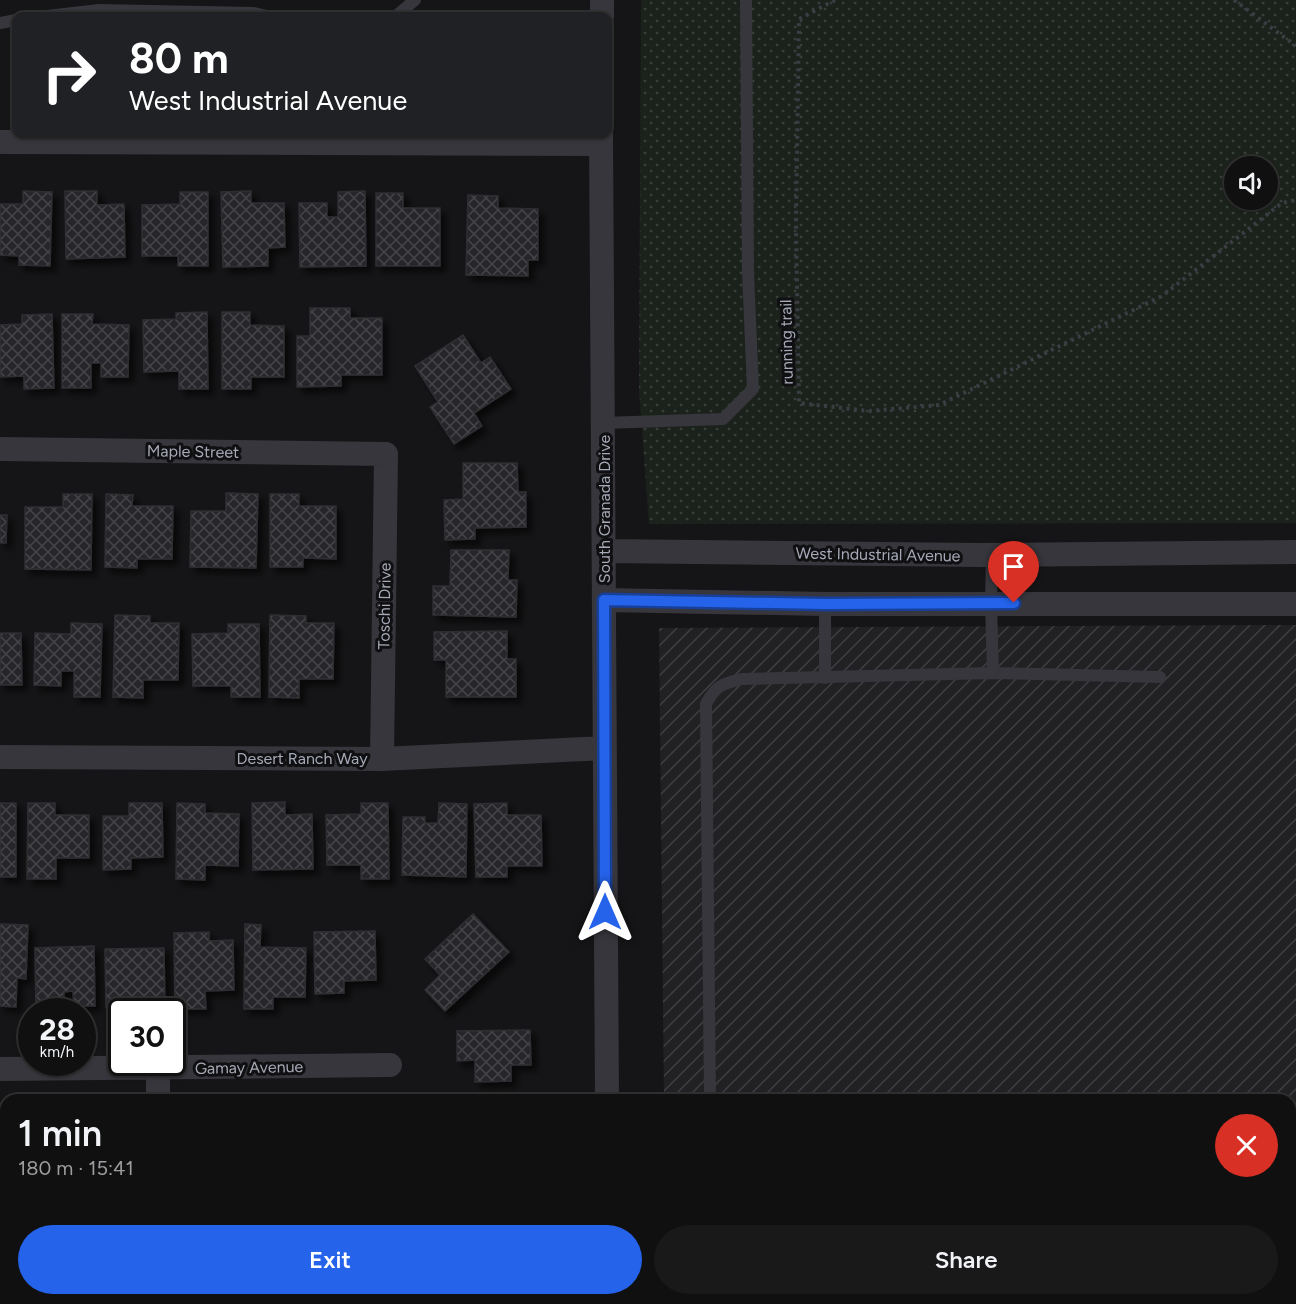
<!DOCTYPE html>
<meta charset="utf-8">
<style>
body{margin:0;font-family:Figtree,sans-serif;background:#19191a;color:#f1f3f6;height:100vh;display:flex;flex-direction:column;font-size:22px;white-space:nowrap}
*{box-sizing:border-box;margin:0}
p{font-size:20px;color:#9c9d9f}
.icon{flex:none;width:33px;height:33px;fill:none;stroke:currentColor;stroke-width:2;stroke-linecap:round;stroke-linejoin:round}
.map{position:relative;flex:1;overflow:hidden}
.drawer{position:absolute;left:0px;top:1094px;width:1296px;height:212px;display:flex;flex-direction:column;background:#101011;border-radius:18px 18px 0 0;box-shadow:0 2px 4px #0004,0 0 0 2px #303031}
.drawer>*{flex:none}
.hud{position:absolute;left:12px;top:12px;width:600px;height:126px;border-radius:12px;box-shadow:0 2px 4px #0004,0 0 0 2px #303031;background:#202124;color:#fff;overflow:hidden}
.controls{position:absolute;left:1224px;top:156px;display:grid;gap:12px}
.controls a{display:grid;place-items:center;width:54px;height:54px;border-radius:50%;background:#101011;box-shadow:0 2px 4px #0004,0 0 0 2px #303031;font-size:30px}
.speed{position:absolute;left:18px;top:998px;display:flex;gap:12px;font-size:30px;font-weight:700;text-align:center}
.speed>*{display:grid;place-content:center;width:78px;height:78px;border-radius:50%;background:#101011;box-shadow:0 2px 4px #0004,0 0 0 2px #303031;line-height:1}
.speed small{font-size:15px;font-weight:400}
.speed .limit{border:3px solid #111;border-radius:9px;background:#fff;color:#111}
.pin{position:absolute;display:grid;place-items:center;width:51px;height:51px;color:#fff;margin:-62px -26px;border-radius:50% 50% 50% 0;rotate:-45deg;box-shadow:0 0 6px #0007}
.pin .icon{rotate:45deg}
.me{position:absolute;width:66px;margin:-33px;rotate:0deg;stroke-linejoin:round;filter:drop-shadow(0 0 4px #0008)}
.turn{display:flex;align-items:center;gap:21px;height:126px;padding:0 18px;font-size:27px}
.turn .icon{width:78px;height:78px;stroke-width:2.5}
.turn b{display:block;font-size:42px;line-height:51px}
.round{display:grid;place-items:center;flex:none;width:63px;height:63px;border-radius:32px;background:#19191a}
.overview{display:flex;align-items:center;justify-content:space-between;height:102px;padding:0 18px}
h1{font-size:36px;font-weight:600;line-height:45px}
.primary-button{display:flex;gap:12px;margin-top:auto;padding:12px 18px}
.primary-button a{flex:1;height:69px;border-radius:36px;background:#2563eb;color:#fff;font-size:24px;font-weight:600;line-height:69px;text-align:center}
.primary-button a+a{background:#19191a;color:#f1f3f6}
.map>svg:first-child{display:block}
.industrial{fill:url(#industrial-furrows)}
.grass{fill:url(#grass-dots);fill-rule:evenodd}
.building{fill:url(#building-cross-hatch);stroke:#2f2f33;stroke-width:1.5;filter:url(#shadow)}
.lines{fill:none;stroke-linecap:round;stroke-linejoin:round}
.path{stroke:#3c3d43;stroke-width:4;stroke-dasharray:3 4.5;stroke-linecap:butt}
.service{stroke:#36363c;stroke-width:12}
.minor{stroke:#36363c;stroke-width:24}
.route-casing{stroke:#184099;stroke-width:15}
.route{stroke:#2563eb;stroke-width:10}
.labels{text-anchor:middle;stroke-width:6;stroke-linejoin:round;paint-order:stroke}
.street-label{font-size:16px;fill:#a6aab7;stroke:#101012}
</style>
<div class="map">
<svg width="1296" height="1304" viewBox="0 0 1296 1304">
<defs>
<pattern id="industrial-furrows" width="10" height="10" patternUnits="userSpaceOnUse" patternTransform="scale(1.5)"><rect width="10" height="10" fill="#212124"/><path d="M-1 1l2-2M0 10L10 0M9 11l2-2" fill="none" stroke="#3e3f42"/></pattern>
<pattern id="grass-dots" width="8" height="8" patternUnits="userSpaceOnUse" patternTransform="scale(1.5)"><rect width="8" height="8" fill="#1b221c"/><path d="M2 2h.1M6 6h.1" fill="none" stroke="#393f3b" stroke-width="1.8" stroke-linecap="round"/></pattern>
<pattern id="building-cross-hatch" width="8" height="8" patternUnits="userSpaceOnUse" patternTransform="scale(1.5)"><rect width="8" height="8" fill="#28282b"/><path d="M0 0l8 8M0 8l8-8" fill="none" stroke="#444448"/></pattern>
<filter id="shadow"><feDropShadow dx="5.5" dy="5.5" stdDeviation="3" flood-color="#0009"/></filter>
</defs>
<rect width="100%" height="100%" fill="#151517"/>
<path class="industrial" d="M1296,625v679h-630v-5h624v-199l-626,-1 -5,-471z"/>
<path class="grass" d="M641,0h655v523l-647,1 -10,-135zM1234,166h34v34h-34z"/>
<path class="building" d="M23,191l29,1 -2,74 -31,-1v-9l-19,-1v-51h23z
M65,191h32v14l27,-1 1,53 -59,2z
M251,191v12h33l1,44 -17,1v18l-45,1 -2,-75z
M365,191l1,75 -66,1 -1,-64h28v14h11v-25z
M180,192h28v74h-30v-10h-36v-51l38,-1z
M376,193h27v15h37v58h-64z
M468,195l30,1v12l40,1v51h-10v16l-62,-1z
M310,308h40v10h32v57h-41v11l-44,1v-51h13z
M207,312l1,77h-29v-18l-35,1 -1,-52 33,-1v-6z
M222,312h28v13l34,1v51h-33v12h-29z
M52,314l2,74 -30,1v-13l-24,1v-52l22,-1v-9z
M62,314h31l-1,10 37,1 -1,52h-27v-14h-10v25h-29z
M463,335l18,28 9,-6 21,32 -37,24 8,13 -28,18 -24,-37 8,-5 -23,-36z
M463,463h54l1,29h8v35l-51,1v11l-30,1 -1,-40 19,-1z
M226,493l32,1 -2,74 -66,-1 1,-56h35z
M63,494h29l-1,76 -66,-1v-62h38z
M106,494l27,1 -1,11h41l-1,53h-35v9l-32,-1z
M270,494h29v12h37v53l-33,-1v9h-33z
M0,515h7l-1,28h-6z
M451,550h58l-1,30h9l-1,37 -83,-2v-29h17z
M115,615l35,1v7h29l-1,57h-35v18l-30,-1z
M270,615l36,1v7h28l-1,56h-34v19l-30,-1z
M71,623l31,1 -2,73h-26v-26h-13v15l-27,-1 1,-52 36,1z
M228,624h31l1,73h-29v-11h-38l-1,-52 36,-1z
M507,631v28h9v38h-70v-37h-12v-28z
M0,633h21l1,52h-22z
M285,802v13l27,-1 1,55 -60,1 -1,-67z
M0,803h16v74h-16z
M28,803h27v12h34v43h-33v21h-29z
M129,803h33l1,54 -32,1v11l-28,1v-54h26z
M177,803l28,1v9l34,1 -1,52 -33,-1v15l-29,-1z
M361,803h27l1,76h-28v-14h-34l-1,-50 35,-1z
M439,803l28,1 -1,73 -64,-2 1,-58h22v6h13z
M507,803v12h34l1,51h-35v11h-31l-2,-73z
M473,914l36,38 -64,59 -20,-21 15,-15 -15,-16z
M0,924l28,1 -2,54 -9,-1 -1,29 -16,-1z
M245,924l16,1 -1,22 46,1 -1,49h-32v12h-29z
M375,931l1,49 -32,1v12l-29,1 -1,-62z
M209,932v9l24,-1 1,50 -29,1 1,18h-31l-1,-76z
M94,946l1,60h-21l-1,-15 -9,1v17l-28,1 -1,-62z
M164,948l1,62h-33v-4l-26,1 -1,-58z
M530,1030l1,35h-20v16l-36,1v-22l-18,1v-30z
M36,1299h41v5h-41z
M203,1299h62v5h-61z
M274,1299h61v5h-61z
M362,1299h61l-3,5h-61z
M449,1299h31l-3,3 3,2h-35z
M971,1299h294v5h-294z"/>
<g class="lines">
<path class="path" d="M835,0l-36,19 -3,207 3,177 70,8 70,-6 223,-109 120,-93 14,-3
M1234,0l62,46"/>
<path class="service" d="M47,16l52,-6 155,3 13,3
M396,16l19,-16
M0,23l16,-3
M603,423l120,-4 30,-30 -5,-116 -2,-273
M992,555l-1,48 2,70 167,4
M825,604v74
M710,1100l-4,-396c10,-19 16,-20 36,-25l251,-6
M1290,1210h6
M837,1299v5"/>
<path class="minor" d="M602,16v-16
M601,134l6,966
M0,142l601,2
M0,449l386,5 -4,305
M604,551l377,4 315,-3
M604,600l221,4h471
M0,757l382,2 222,-11
M0,1069l390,-4
M158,1100v-32
M609,1299v5
M158,1304v-5"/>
</g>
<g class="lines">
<g class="route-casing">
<path id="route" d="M605,912l-1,-312 221,4 189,-1"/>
</g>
<use href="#route" class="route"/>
</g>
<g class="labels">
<g class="street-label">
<text transform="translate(786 342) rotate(-91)" y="6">running trail</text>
<text transform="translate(193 451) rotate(1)" y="6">Maple Street</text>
<text transform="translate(604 509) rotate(-90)" y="6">South Granada Drive</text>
<text transform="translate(878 554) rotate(1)" y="6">West Industrial Avenue</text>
<text transform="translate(384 606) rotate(-89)" y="6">Toschi Drive</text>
<text x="302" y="764">Desert Ranch Way</text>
<text transform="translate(249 1067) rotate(-1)" y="6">Gamay Avenue</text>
</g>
</g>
</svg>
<div class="controls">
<a><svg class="icon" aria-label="sound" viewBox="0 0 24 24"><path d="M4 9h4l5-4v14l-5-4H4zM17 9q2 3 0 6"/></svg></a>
</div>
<div class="speed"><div>28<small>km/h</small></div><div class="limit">30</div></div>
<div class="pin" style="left:1014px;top:603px;background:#d93025"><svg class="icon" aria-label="arrive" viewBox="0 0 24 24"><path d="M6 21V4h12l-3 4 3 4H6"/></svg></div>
<svg class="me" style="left:605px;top:912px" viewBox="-20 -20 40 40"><path d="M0-17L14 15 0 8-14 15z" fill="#2563eb" stroke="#fff" stroke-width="4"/></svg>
<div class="hud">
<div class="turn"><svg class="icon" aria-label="right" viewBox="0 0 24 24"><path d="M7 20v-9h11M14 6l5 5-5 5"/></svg><div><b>80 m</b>West Industrial Avenue</div></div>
</div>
<section class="drawer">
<div class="overview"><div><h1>1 min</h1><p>180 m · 15:41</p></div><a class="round" style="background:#d93025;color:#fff"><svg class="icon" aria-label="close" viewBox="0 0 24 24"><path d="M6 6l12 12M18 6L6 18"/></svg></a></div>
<div class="primary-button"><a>Exit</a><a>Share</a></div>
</section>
</div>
